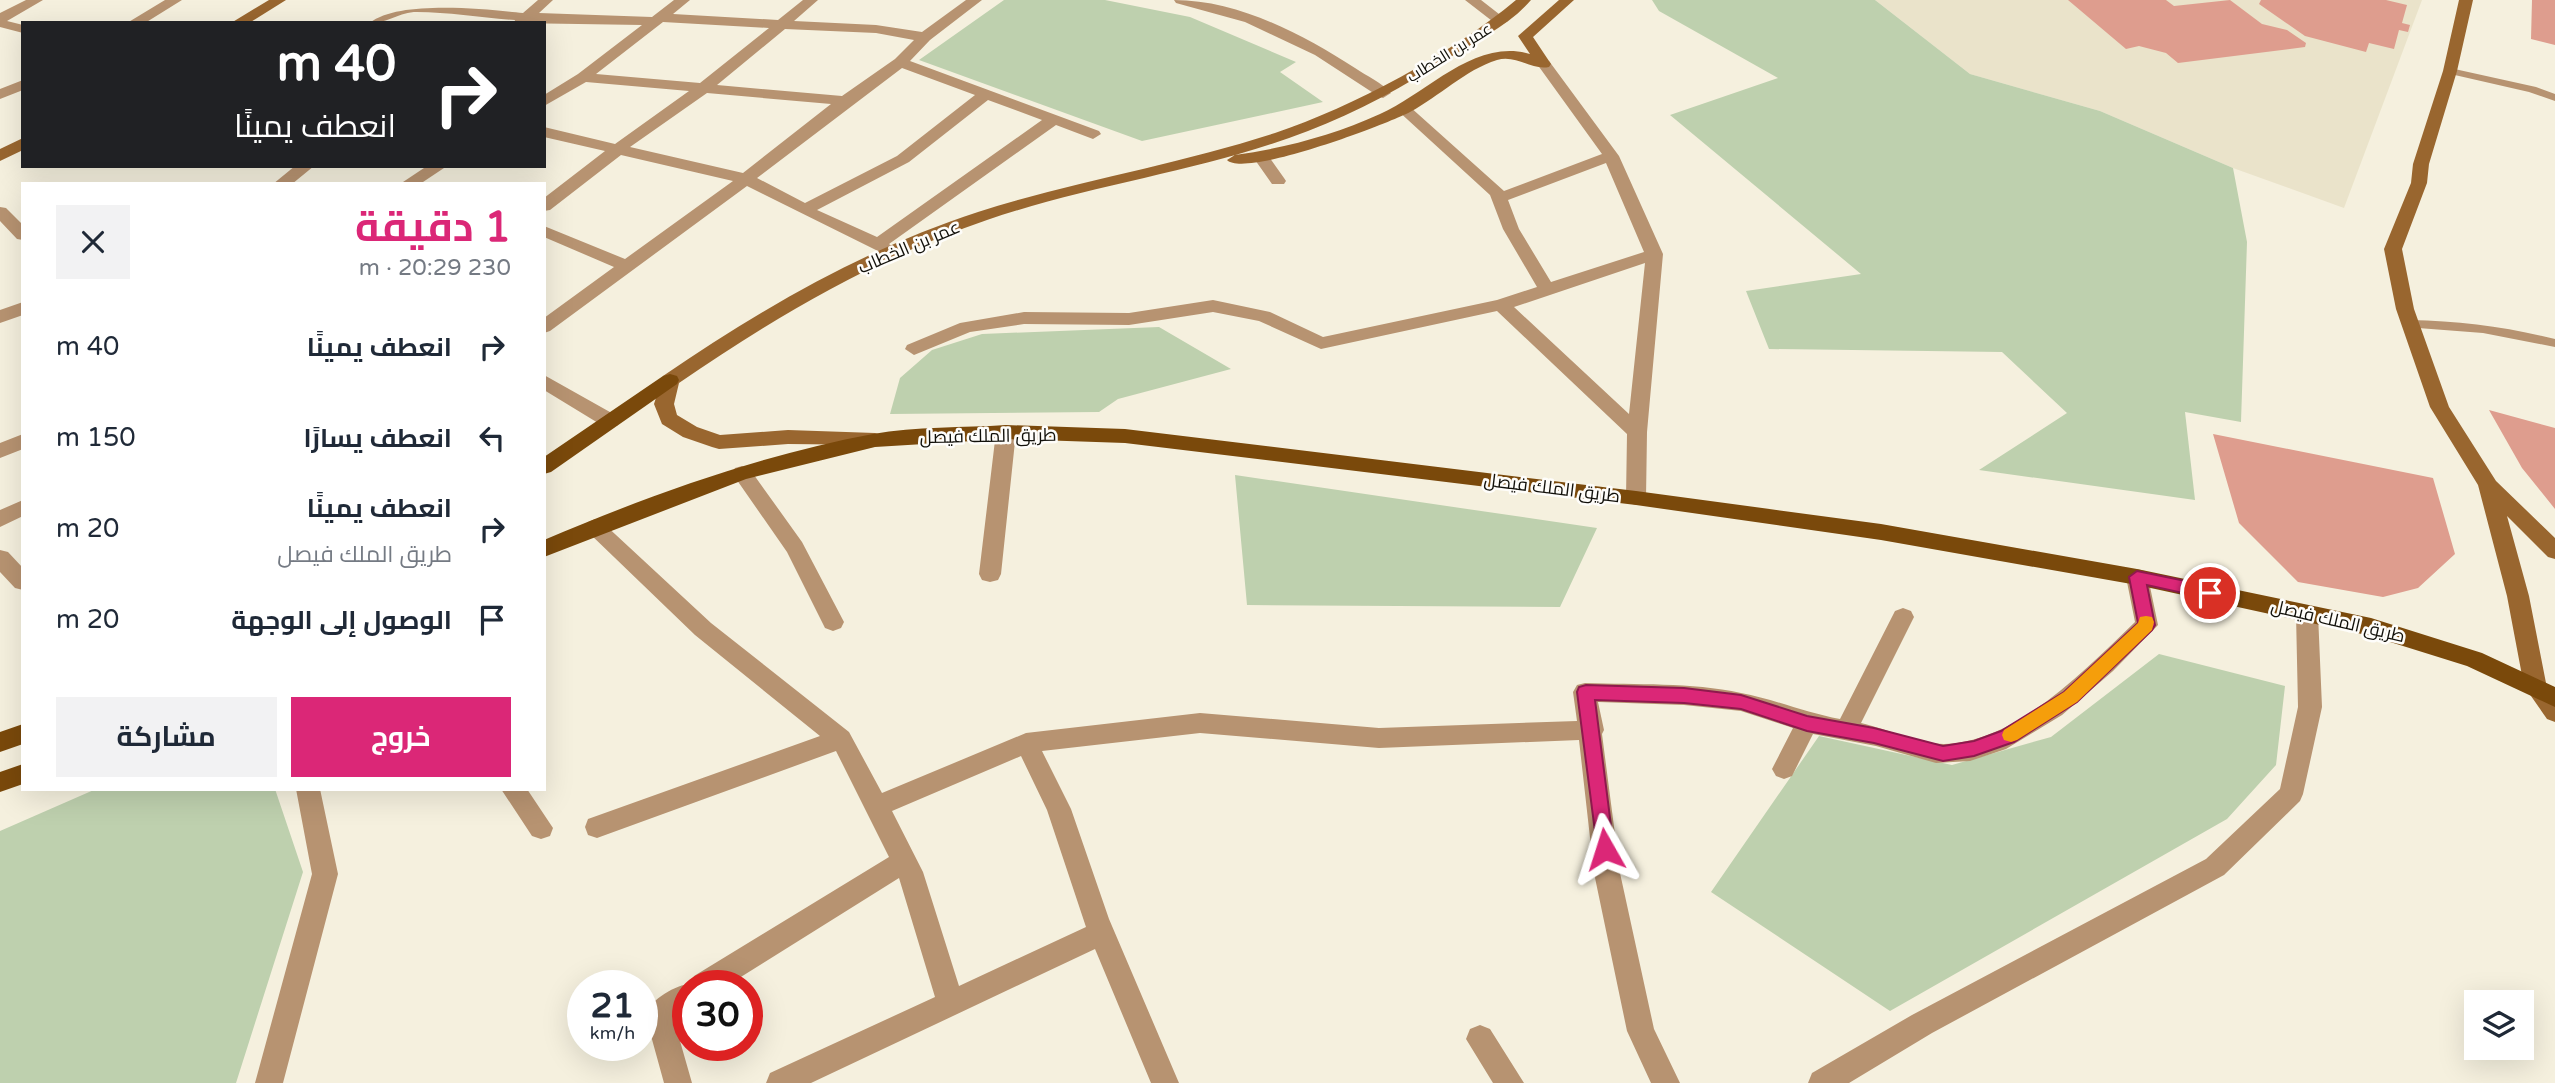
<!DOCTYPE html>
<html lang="ar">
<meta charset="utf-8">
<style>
body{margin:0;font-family:"Varela Round",Cairo,sans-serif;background:#f2f2f3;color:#1f2937;direction:rtl;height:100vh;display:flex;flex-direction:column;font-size:26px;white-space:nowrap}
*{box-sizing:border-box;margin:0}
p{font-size:23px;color:#747a83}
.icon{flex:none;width:38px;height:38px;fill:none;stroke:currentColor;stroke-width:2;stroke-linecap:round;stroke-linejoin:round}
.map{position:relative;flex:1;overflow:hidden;direction:ltr}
.details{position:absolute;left:21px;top:182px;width:525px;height:609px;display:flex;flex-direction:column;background:#fff;border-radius:0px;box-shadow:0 7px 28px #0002;direction:rtl}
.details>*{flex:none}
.hud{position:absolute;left:21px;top:21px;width:525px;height:147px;border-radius:0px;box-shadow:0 7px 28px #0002;direction:rtl;background:#202124;color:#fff;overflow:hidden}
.fabs{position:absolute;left:2464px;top:990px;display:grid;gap:14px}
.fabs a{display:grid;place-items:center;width:70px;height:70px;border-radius:0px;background:#fff;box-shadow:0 7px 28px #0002;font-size:35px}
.speed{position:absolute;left:567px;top:970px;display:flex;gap:14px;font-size:35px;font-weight:700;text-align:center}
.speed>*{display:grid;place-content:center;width:91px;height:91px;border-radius:50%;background:#fff;box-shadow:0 7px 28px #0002;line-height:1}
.speed small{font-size:18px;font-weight:400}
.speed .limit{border:10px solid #d22;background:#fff;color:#111}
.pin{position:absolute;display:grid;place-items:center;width:60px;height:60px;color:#fff;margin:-30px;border:4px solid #fff;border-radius:50%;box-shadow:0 2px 7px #0007}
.me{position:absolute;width:77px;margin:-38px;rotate:354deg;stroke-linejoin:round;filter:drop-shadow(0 0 5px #0008)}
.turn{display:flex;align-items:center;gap:24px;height:147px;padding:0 35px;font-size:32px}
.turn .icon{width:91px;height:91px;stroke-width:2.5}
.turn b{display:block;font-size:49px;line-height:60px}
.round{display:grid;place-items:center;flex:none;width:74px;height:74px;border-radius:0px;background:#f2f2f3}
.head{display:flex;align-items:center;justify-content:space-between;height:119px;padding:0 35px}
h1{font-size:42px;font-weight:700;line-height:52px;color:#db2777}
.primary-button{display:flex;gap:14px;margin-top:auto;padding:14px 35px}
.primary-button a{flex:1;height:80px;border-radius:0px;background:#db2777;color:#fff;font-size:28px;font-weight:700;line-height:80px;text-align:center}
.primary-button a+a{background:#f2f2f3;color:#1f2937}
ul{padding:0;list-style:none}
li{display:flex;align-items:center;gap:21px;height:91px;padding:0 35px}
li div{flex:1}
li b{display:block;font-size:26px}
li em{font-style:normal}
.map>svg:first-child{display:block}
.built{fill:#eae3ca}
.green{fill:#bed0ae}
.building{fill:#de9d8e}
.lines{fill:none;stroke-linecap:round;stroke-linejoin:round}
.lane{fill:#b79371;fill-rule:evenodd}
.street{fill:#b79371;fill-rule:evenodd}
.secondary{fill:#99662f;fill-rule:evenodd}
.primary{fill:#7a490b;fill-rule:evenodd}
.route{fill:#db2777;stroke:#8e194d;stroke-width:2}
.slow{fill:#f59e0b}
.labels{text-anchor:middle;stroke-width:5;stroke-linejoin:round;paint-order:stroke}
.far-street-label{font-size:16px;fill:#11100a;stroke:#fefdfa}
.street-label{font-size:18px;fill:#11100a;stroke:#fefdfa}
</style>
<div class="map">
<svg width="2555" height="1083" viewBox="0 0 2555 1083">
<rect width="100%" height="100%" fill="#f5f0de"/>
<path class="built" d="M1875,0h547l-78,208 -111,-40 -133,-57 -130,-37z"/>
<path class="green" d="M1004,0h101l85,17 106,45 -16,10 43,30 -181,39 -223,-81z
M1652,0h223l95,74 130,37 133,57 14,74 -6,180 -56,-10 10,88 -216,-30 88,-57 -65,-61 -233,-3 -23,-58 115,-17 -191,-159 108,-37 -119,-67z
M1159,327l72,42 -113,30 -19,13 -209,2 10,-36 32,-28 50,-16z
M1235,475l362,53 -37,79 -313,-2z
M2159,654l126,32 -9,79 -49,54 -337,192 -179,-119 108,-156 133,29 99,-28z
M96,789h179l28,83 -67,211h-236v-252z"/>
<path class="building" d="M2068,0h98l8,6 56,-6 32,24 25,6 19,13 -1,4 -127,16 -12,-10 -27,-7 -13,3z
M2261,0h125l21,5 -5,18 8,2 -2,7 -9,-2 -5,19 -25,-6 -3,9 -61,-16 -46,-32z
M2532,0h23v45l-24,-6z
M2489,410l66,18v81l-33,-41z
M2213,434l220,44 22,76 -37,34 -35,9 -85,-15 -59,-59z"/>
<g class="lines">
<path class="lane" d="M2450,68l86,19 19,7v7l-26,-9 -83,-19v-4z
M2410,320c50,1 97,7 145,19v8l-72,-14 -78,-6 -2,-3z"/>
<path class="street" d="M26,0h17l-36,21 16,4v8l-23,-6v-14z
M165,0h17l-37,23h-18z
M538,0h15l-14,13 113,4 22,-17h16l-17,14 105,6 25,-20h15l-24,21 82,4 46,7 44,-32h16l-52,40 -20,21 189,70 2,3 -8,5 -37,-14 -167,119 10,8 -9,5 -143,-71 -197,145 -6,2v-15l70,-51 -70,-30v-11l81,33 108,-78 -112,-26 -71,55 -6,1v-13l61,-47 -61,-14v-10l71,17 74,-53 -103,-9 -42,24v-11l34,-21 64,-49 -128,-2 1,-3c-32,-2 -66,-8 -98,-8 -18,0 -28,11 -47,11 28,-23 114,-14 153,-10zM663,22l106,6 -69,55 -104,-9zM785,29l91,4 38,7 -19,19 -53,37 -125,-11zM902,68l73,27 -78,61 -92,47 -48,-25zM707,93l124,11 -88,69 -113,-26zM988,100l54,20 -165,117 -60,-27 92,-48z
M1174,0c64,0 128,34 181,68 12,8 27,15 36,25l-8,5 -5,-2 -63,-41 -70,-33 -69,-19z
M1465,0h16l27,21 -7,4 -5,-1z
M1544,60l5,1 70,95 44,98 -16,178 -1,66 -3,5 -7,2 -7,-2 -3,-5 1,-64 -130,-123 -176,38 -62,-28 -46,-9 -84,13 -105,-1 -54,8 -56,23 -9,-6 2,-4 53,-22 64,-11 105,1 84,-13 57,12 53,25 174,-37 40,-13 -34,-58 -13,-34 -94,-86 3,-3h10l95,85 98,-37 -65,-90zM1606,163l38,89 -93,30 -32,-53 -11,-29zM1645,263l-16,151 -115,-107z
M23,80v10l-23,9v-10z
M1261,152l6,2 17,24 2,3 -2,3h-12l-19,-27z
M295,166h19l-22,18h-19z
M427,166h20l-27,18h-20z
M0,207l6,1 17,17v15l-6,-1 -17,-18z
M23,302v13l-23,8v-13z
M544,375l73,41 3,5 -3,5h-14l-59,-36z
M1006,425l7,2 3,5 -15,142 -3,6 -8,2 -8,-2 -3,-6 17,-142 3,-5z
M23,434v15l-23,9v-15z
M742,466l7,2 53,74 42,80 -3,6 -8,3 -8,-3 -38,-76 -55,-79 3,-5z
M23,500v16l-23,11v-17z
M595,519l7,3 109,101 138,109 33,61 144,-60 174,-20 179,15 198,-7 -4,-29 4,-7 8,-2c51,2 106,-1 156,10 33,6 65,20 99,26l55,-108 8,-3 8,3 3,6 -53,106c27,6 56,21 83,21 73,-2 142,-75 191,-122l-9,-45 3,-6 8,-2 8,2 3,6 10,48 -45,46 -51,44 -56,34 -36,12 -34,2 -60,-17 -63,-12 -21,42 -8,3 -8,-3 -4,-7 21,-41 -52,-17 -57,-6 -86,-3 6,28 -2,4 18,139 34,156 26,54h-29l-24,-52 -33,-158 -15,-133 -200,8 -179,-15 -158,18 29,58 38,110 70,164h-28l-56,-134 -284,134h-45l4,-10 165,-76 -36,-119 -171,107h-40v26l-14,9 18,63h-28l-19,-69c6,-14 31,-30 46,-30l3,-8 195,-119 -53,-106 -239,87 -9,-3 -3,-8 3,-8 232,-83 -125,-101 -107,-103 -3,-5 3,-5zM1021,756l26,54 39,117 -127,59 -36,-114 -31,-61z
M0,550l8,2 15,16v22l-8,-2 -15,-16z
M2307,605l8,3 3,6 4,93 -19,87 -3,7 -76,74 -292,158 -83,50h-41l4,-10 100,-58 294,-156 74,-70 18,-82 -2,-93 3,-6z
M296,789h24l18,85 -55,209h-28l57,-209z
M501,789h26l26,39 -3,8 -9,3 -9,-3z
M1480,1025l10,4 34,54h-31l-27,-44 4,-10z"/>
<path class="secondary" d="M269,0h17l-37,23h-18z
M1516,0h15c-21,25 -55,41 -82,58 -45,28 -91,54 -141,73 -104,40 -216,53 -321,89 -112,38 -212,97 -308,163l-5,21 3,11 20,12 23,8 68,-5 87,3 7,2 3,5 -3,5 -94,-1 -69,5 -7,-2 -29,-10 -21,-13 -8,-20 9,-28c98,-67 201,-127 315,-164 97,-31 199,-47 297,-79 78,-26 178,-80 241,-133z
M1559,0h15l-41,37 18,27 -2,3c-17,4 -33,-13 -52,-7 -32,10 -57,36 -87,52 -25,13 -165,66 -183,48l8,-5c50,-7 99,-20 145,-41 48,-21 94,-76 150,-60l-12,-18z
M2459,0h14l-16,71 -28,93 -2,19 -25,66 12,60 35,98 47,74 59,57v21l-7,-2 -41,-41 22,80 17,87 9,12v27l-8,-3 -23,-33 -17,-90 -29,-111 -48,-78 -34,-98 -12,-60 27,-66 2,-19 30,-93z
M23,138v12l-23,11v-12z"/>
<path class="primary" d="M670,374l7,2 2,4 -2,4 -126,88 -7,2v-17l119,-81z
M1006,425l119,4 511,62 245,33 256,45 234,49 111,35 73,34v20l-88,-41 -96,-30 -234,-51 -256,-45 -245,-35 -511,-62 -119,-4 -131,8 -129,32 -202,78v-17c106,-45 216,-85 329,-106 42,-8 91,-6 133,-9z
M23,724v20l-23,8v-20z
M23,764v20l-23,8v-20z"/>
</g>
<path class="route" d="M2137,571l73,15 8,7 -8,6 -63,-14 8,40 -3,5 -75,72 -63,40 -40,14 -31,5 -69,-18 -67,-12 -66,-22 -57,-6 -89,-3 19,149 -3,6 -6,3 -7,-3 -21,-163 2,-5 7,-2 98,3 57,7 66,21 67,12 69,18 31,-5 27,-10 63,-39 74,-69 -9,-46z"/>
<path class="slow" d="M2146,616l6,1 2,5 -2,8 -75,72 -60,38 -6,2 -7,-2 -2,-5 2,-5 60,-38 74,-69 2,-6z"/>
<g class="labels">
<g class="far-street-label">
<text transform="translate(1449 52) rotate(-32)" y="6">عمر بن الخطاب</text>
</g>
<g class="street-label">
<text transform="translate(909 247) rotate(-23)" y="6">عمر بن الخطاب</text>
<text transform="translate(988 436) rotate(-1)" y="6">طريق الملك فيصل</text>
<text transform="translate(1552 488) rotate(7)" y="6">طريق الملك فيصل</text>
<text transform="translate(2338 621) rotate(13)" y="6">طريق الملك فيصل</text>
</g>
</g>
</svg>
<div class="fabs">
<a><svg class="icon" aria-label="layers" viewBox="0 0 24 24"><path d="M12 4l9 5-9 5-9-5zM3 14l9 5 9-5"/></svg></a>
</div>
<div class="speed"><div>21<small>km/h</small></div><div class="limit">30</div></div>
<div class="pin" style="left:2210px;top:593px;background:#d93025"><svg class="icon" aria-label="arrive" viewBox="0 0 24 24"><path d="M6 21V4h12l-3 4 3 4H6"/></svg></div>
<svg class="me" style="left:1605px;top:849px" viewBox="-20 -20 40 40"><path d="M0-17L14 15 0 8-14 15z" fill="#db2777" stroke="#fff" stroke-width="4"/></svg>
<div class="hud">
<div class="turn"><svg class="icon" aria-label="right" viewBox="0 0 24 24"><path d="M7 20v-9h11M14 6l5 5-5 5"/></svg><div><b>40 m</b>انعطف يمينًا</div></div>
</div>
<section class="details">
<div class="head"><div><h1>1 دقيقة</h1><p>230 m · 20:29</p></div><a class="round"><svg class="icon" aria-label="close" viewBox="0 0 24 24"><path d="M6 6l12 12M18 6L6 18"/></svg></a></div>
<ul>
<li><svg class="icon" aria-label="right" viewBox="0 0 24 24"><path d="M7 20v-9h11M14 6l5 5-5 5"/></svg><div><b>انعطف يمينًا</b></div><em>40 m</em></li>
<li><svg class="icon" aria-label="left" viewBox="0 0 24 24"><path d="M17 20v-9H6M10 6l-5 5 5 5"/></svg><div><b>انعطف يسارًا</b></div><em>150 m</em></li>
<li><svg class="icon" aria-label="right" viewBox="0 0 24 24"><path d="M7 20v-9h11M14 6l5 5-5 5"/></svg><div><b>انعطف يمينًا</b><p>طريق الملك فيصل</p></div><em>20 m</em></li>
<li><svg class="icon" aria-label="arrive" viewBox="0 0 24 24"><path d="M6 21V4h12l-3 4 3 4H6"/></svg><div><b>الوصول إلى الوجهة</b></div><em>20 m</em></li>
</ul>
<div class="primary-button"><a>خروج</a><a>مشاركة</a></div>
</section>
</div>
